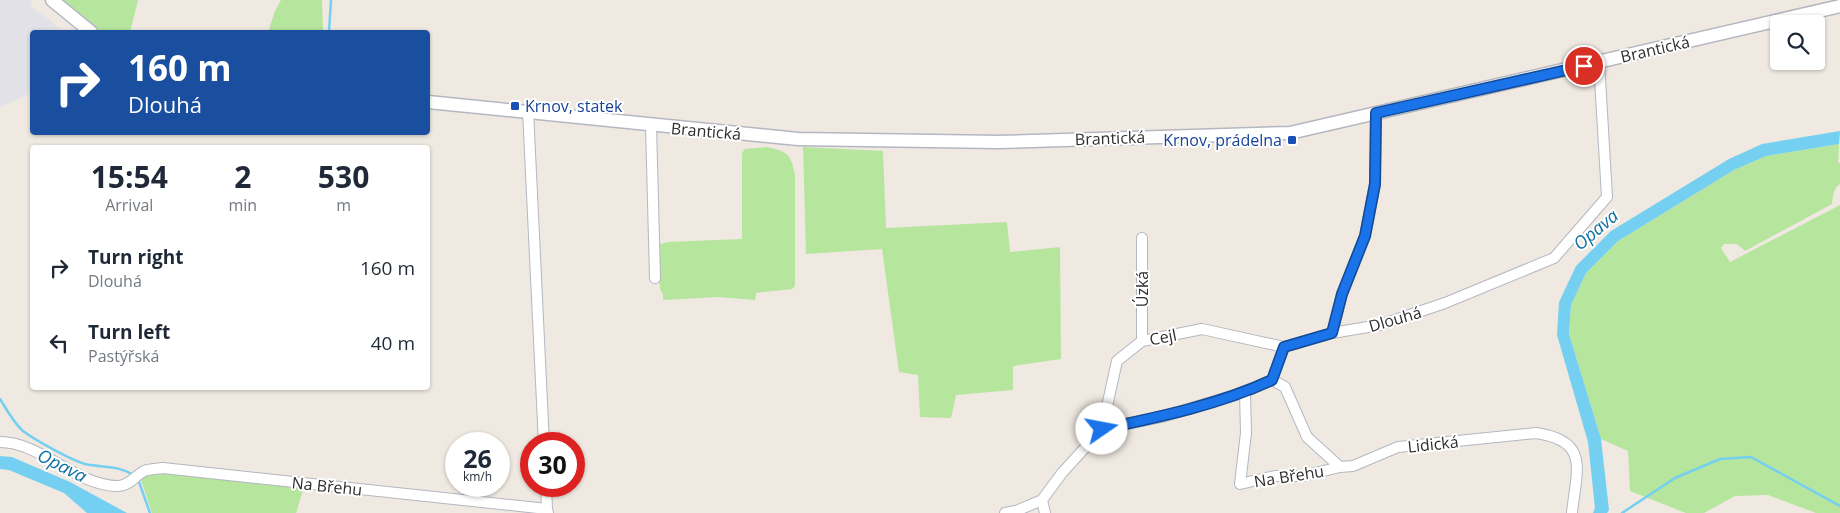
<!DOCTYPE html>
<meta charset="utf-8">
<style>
body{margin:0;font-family:"Open Sans",sans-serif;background:#f6f6f7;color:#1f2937;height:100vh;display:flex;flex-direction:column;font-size:19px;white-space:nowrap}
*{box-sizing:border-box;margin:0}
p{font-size:16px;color:#747a83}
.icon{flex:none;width:28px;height:28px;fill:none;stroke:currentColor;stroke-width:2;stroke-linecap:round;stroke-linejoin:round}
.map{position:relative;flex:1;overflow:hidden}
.side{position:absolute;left:30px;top:145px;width:400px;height:245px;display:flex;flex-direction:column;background:#fff;border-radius:5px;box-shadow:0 1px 4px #0004}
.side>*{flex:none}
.guide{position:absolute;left:30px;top:30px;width:400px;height:105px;border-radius:5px;box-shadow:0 1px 4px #0004;background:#1a4fa0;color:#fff;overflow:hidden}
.buttons{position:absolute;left:1770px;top:15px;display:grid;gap:10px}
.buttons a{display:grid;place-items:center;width:55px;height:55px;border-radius:5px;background:#fff;box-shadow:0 1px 4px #0004;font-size:25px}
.speed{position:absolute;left:445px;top:432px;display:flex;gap:10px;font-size:25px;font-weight:700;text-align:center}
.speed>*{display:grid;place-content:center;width:65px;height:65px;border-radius:50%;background:#fff;box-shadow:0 1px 4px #0004;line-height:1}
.speed small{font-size:12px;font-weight:400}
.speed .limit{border:8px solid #d22;background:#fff;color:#111}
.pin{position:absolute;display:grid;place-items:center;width:42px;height:42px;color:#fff;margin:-21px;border:2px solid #fff;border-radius:50%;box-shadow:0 1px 5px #0007}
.me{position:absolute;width:55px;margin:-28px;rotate:78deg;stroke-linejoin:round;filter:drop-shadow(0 0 4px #0008)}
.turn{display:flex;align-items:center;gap:18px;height:105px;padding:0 15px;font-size:22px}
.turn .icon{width:65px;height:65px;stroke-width:2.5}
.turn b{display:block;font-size:35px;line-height:42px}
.eta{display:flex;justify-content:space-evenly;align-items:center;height:85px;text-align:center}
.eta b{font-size:30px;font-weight:700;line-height:35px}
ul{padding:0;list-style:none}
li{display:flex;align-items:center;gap:15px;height:75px;padding:0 15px}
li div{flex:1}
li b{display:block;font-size:19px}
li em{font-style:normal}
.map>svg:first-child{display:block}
.industrial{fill:#e3e1e8}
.green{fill:#b6e59e}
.water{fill:#75cff0}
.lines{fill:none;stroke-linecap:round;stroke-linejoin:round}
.stream{stroke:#75cff0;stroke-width:2.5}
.minor-casing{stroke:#b4b7c1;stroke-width:12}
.tertiary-casing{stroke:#b4b7c1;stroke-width:15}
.minor{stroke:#fff;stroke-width:10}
.tertiary{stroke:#fff;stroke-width:12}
.route-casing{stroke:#114b97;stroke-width:12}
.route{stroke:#1a73e8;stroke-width:9}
.transit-dot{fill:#1a4fb4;stroke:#fff;stroke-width:2}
.labels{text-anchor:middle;stroke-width:4;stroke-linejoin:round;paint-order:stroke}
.street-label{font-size:16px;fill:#2e2e2e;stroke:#fff}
.transit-label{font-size:16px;fill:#164399;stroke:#fff;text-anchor:start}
.water-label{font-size:18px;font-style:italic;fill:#0d6fa3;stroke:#fff}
</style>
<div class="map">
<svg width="1840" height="513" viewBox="0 0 1840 513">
<rect width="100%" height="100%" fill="#efe9e1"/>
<path class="industrial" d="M0,0h32l-1,6 7,7 2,-1 23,20h-31v61l-32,14z"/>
<path class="green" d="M60,0h78l-8,32h-31z
M281,0h41l1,32h-55l7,-21z
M1839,144l-1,20 2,-2v22c-7,5 -7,12 -8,20l-87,47 -8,-7h-13l-3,4 9,14 110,-57v308h-24l-48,-18 -33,1 -31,17h-18l-56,-22 -2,-40 -27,-12 -32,-105 2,-29 15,-32 32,-32 116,-71 32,-14z
M767,147c21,5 24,7 28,28v111l-3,3 -36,4 -1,7 -37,-3 -55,3v-6l-3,-5 -3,-44 11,-3 74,-3v-86l3,-4z
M803,147l80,4 3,77 121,-6 3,30 50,-5 1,112 -48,7v24l-57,5 -5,23 -31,-1 -2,-42 -19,-3 -17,-123 -76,5z
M161,471l143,16 -8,26h-144l-12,-36z"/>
<path class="water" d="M1840,131l-1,13 -73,12 -32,14 -116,71 -32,32 -15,32 -2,29 32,105 8,71 -2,3h-14l2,-5 -7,-66 -31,-107 2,-33 17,-36 35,-35 118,-72 33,-15z
M0,456l12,1 58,25 57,31h-40l-23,-20 -55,-23 -9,-1z"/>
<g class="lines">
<path class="stream" d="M329,32l2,-32
M0,399c7,11 13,23 23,32 12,9 48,29 62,33 19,4 32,1 49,11
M138,479l12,34
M1622,513l53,-35 45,-19 31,-2 89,49"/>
<g class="minor-casing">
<path id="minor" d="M528,111l16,333
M651,125l4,153
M1142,238v103
M1332,333l10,-39 23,-58 10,-52 1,-71
M1272,380l13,7 22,50 33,30 13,-1 45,-19 138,-14c55,8 40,38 36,80
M1245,392l1,41 -6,51 35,-8h28l37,-9
M1102,429l15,-68 25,-20 60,-12 82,18
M0,442c41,0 76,44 118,44 11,0 17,-10 26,-15 5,-2 13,-2 19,-3l384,41 1,4
M546,486l1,23
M1042,500l3,13
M1005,513l11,-2 26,-11 20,-27 40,-44 63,-13 80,-24 27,-12 12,-33 48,-14 48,-8 65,-22 109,-45 53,-61 -8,-135"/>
</g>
<g class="tertiary-casing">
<path id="tertiary" d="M52,0l39,32
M428,102l370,37 200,3 292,-9 550,-127"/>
</g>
<use href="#minor" class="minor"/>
<use href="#tertiary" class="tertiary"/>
</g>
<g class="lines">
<g class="route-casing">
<path id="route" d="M1102,429c57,-12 116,-24 170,-49l12,-33 48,-14 10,-39 23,-58 10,-52 1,-71 208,-47"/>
</g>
<use href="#route" class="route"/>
</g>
<g class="transit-dot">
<rect x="510" y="101" width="10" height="10" rx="2.5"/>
<rect x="1287" y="135" width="10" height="10" rx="2.5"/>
</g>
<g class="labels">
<g class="street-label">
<text transform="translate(1655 49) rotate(-13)" y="6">Brantická</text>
<text transform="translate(706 131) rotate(5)" y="6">Brantická</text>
<text transform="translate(1110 138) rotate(-2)" y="6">Brantická</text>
<text transform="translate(1142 289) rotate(-90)" y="6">Úzká</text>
<text transform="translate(1395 319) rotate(-16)" y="6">Dlouhá</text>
<text transform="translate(1163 337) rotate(-11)" y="6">Cejl</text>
<text transform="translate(1433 444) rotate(-6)" y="6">Lidická</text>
<text transform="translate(1289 476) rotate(-9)" y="6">Na Břehu</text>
<text transform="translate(327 486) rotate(6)" y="6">Na Břehu</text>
</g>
<g class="transit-label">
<text x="525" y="112">Krnov, statek</text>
<text x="1282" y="146" text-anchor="end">Krnov, prádelna</text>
</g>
<g class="water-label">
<text transform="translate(1596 230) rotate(-40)" y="6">Opava</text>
<text transform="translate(62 466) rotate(27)" y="6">Opava</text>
</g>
</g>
</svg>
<div class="buttons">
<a><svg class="icon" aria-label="search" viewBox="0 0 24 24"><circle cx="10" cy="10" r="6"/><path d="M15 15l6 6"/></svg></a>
</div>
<div class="speed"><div>26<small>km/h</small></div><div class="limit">30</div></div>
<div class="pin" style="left:1584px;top:66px;background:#d93025"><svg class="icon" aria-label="arrive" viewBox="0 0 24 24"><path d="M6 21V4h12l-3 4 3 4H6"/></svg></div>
<svg class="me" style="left:1102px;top:429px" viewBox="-20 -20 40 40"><circle r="19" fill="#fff"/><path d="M0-13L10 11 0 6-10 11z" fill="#1a73e8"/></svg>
<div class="guide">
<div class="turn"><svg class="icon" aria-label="right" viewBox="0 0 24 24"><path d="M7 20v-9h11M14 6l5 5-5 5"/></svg><div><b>160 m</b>Dlouhá</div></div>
</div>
<section class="side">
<div class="eta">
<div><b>15:54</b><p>Arrival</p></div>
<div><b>2</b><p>min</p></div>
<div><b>530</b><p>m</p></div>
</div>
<ul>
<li><svg class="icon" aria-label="right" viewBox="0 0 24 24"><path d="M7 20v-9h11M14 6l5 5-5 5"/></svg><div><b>Turn right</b><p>Dlouhá</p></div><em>160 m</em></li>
<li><svg class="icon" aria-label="left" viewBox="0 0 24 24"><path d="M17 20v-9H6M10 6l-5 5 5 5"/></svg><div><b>Turn left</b><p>Pastýřská</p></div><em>40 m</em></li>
</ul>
</section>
</div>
